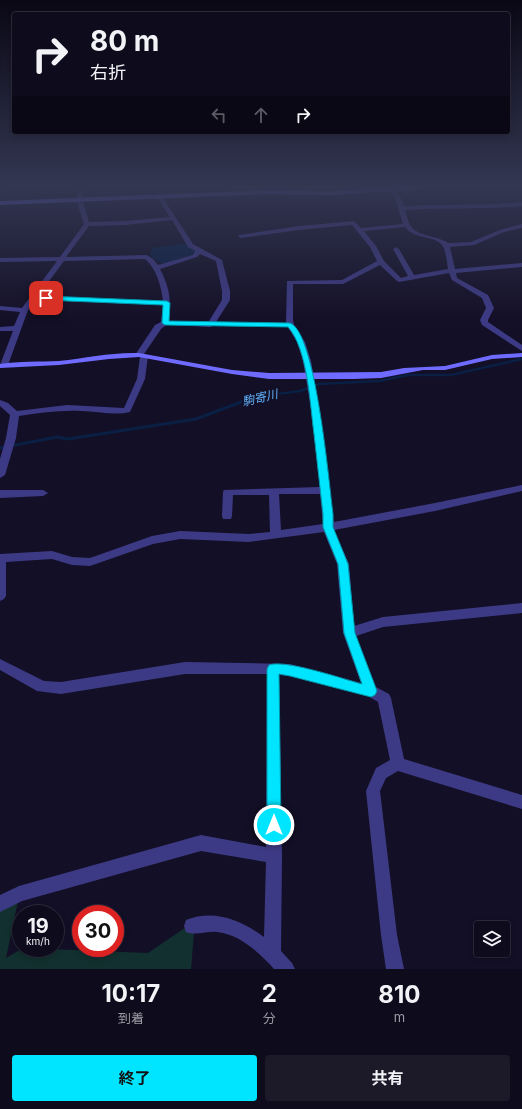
<!DOCTYPE html>
<html lang="ja">
<meta charset="utf-8">
<style>
body{margin:0;font-family:Inter,"Noto Sans JP",sans-serif;background:#1c1929;color:#f1f3f6;height:100vh;display:flex;flex-direction:column;font-size:15px;white-space:nowrap}
*{box-sizing:border-box;margin:0}
p{font-size:13px;color:#9b9ba3}
.icon{flex:none;width:22px;height:22px;fill:none;stroke:currentColor;stroke-width:2;stroke-linecap:round;stroke-linejoin:round}
.map{position:relative;height:969px;overflow:hidden}
.drawer{display:flex;flex-direction:column;background:#0e0b1c;flex:1}
.drawer>*{flex:none}
.top-card{position:absolute;left:12px;top:12px;width:498px;height:122px;border-radius:4px;box-shadow:0 2px 6px #0003,0 0 0 1px #2e2b3b;background:#0e0b1c;color:#f1f3f6;overflow:hidden}
.buttons{position:absolute;left:474px;top:921px;display:grid;gap:8px}
.buttons a{display:grid;place-items:center;width:36px;height:36px;border-radius:4px;background:#0e0b1c;box-shadow:0 2px 6px #0003,0 0 0 1px #2e2b3b;font-size:20px}
.speed{position:absolute;left:12px;top:905px;display:flex;gap:8px;font-size:20px;font-weight:700;text-align:center}
.speed>*{display:grid;place-content:center;width:52px;height:52px;border-radius:50%;background:#0e0b1c;box-shadow:0 2px 6px #0003,0 0 0 1px #2e2b3b;line-height:1}
.speed small{font-size:10px;font-weight:400}
.speed .limit{border:6px solid #d22;background:#fff;color:#111}
.pin{position:absolute;display:grid;place-items:center;width:34px;height:34px;color:#fff;margin:-17px;border-radius:8px;box-shadow:0 2px 6px #0006}
.me{position:absolute;width:44px;margin:-22px;rotate:0deg;stroke-linejoin:round;filter:drop-shadow(0 0 3px #0008)}
.turn{display:flex;align-items:center;gap:14px;height:84px;padding:0 12px;font-size:18px}
.turn .icon{width:52px;height:52px;stroke-width:2.5}
.turn b{display:block;font-size:28px;line-height:34px}
.lanes{display:flex;align-items:center;height:38px;padding:0 12px;background:#0003;justify-content:center;gap:20px;direction:ltr}
.lanes .off{opacity:.35}
.eta{display:flex;justify-content:space-evenly;align-items:center;height:68px;text-align:center}
.eta b{font-size:24px;font-weight:700;line-height:28px}
.action{display:flex;gap:8px;margin-top:auto;padding:8px 12px}
.action a{flex:1;height:46px;border-radius:4px;background:#00e5ff;color:#111;font-size:16px;font-weight:700;line-height:46px;text-align:center}
.action a+a{background:#1c1929;color:#f1f3f6}
.map>svg:first-child{display:block}
.green{fill:#12302f}
.water{fill:#0a1f44}
.lines{fill:none;stroke-linecap:round;stroke-linejoin:round}
.stream-far1{stroke:#0a1f44;stroke-width:2.5}
.stream{stroke:#0a1f44;stroke-width:3}
.river{fill:#0a1f44;fill-rule:evenodd}
.street{fill:#3d3a85;fill-rule:evenodd}
.secondary{fill:#6f6bff;fill-rule:evenodd}
.route{fill:#00e5ff;stroke:#0095a6}
.labels{text-anchor:middle;stroke-width:4;stroke-linejoin:round;paint-order:stroke}
.water-label{font-size:12px;font-style:italic;fill:#62b6ff;stroke:#130f26}
</style>
<div class="map">
<svg width="522" height="969" viewBox="0 0 522 969">
<rect width="100%" height="100%" fill="#130f26"/>
<path class="green" d="M18,901l-12,57 17,-10 125,5 47,-32 -4,48h-191v-58z"/>
<path class="water" d="M185,243l11,10 -3,2c-16,6 -30,16 -43,0l2,-7z"/>
<g class="lines">
<path class="stream-far1" d="M246,400l9,-3 45,-6 19,-7 60,-3 29,-6h43l71,-16"/>
<path class="stream" d="M0,448l57,-11 11,2 128,-20 53,-20"/>
<path class="river" d="M0,186h16l-2,2 -14,4z"/>
<path class="street" d="M79,186h6l-3,13 7,23 36,-1 45,-4 -14,-21 5,-1 32,49 29,16 8,31v9l-14,22 70,1 1,-42 55,-1 35,-19 -7,-14 -18,-22 -53,5 -58,8 -3,-2 1,-1 60,-9 55,-5 7,7 42,-4 -8,-26 -9,-12h6l9,12 3,8c39,-2 79,0 118,-4v4c-39,4 -78,1 -117,4 1,4 3,11 5,15 7,12 27,10 38,18l23,-1 29,-12 22,-6v4l-18,4 -30,13 -24,2 5,22 67,-6v4l-66,6 1,5 31,17 6,13 -6,12v2l34,23v6l-40,-26 -2,-5 6,-12 -4,-10 -30,-18 -3,-7 -50,9 -2,-1 -17,-16 -37,19h-50v36l1,5 11,17 6,19 8,48 15,113 101,-19 87,-18v6l-87,20 -101,19 15,34 5,62 29,-9 139,-14v10l-139,14 -27,9 20,51 13,7 2,4 13,61 118,36v14l-124,-38 -12,7 -6,13 17,144 7,34h-18l-5,-34 -15,-144 10,-23 14,-8 -12,-58 -10,-6 -78,-20 -11,-1 3,181 -1,95 11,12 3,6h-21c-14,-16 -35,-35 -57,-37 -10,-1 -21,4 -31,0l-2,-6 2,-6c28,-11 55,0 78,17l2,-75 -65,-11 -179,50 -22,11v-17l19,-9 182,-51 65,12 1,-173h-82l-124,20 -24,-3 -37,-21v-11l44,22 17,1 124,-20 105,2 71,19 -18,-50 -6,-69 -13,-32 -75,10 -69,-3 -27,5 -63,22 -18,-1 -20,-6 -46,3v34l-2,3 -4,2v-47l52,-3 20,6 18,1 62,-22 28,-5 69,3 21,-2 -1,-37h-36l-1,21 -1,3h-8l-1,-3 1,-24 1,-2 96,-3 -9,-78 -8,-48 -6,-19 -9,-15 -75,-1 -3,1 -44,-2 -5,4 -17,25 4,2 -3,23 -15,33c-16,4 -33,-1 -49,-1 -21,-1 -41,2 -62,5l-3,22 -11,37 -5,3v-19l6,-21 4,-23 -10,-9v-6l8,3 9,8 50,-6 57,3 13,-29 3,-22 -5,-2 20,-30 6,-3 2,-17 -128,-5 -7,10 -20,55 -4,2 -4,-2 13,-34h-13v-4l14,-1 6,-14 -20,-2v-4l22,2 35,-47 -57,1v-4l60,-1 24,-33 -8,-25zM172,220l16,27 7,4 -2,4 -35,10 -5,-6 -6,-4 -81,2 23,-31 36,-1zM405,227c10,13 29,8 37,18 4,5 5,18 6,24l-34,6 -15,-26 -3,-2 -3,2 15,27 -7,2 -17,-17 -8,-15 -12,-15zM200,254l16,7 6,30v9l-13,21h-40c2,-21 1,-33 -9,-52l37,-12zM145,259c12,10 16,27 18,42l-125,-5 26,-35zM279,494h41l3,30 -42,6z
M0,490h43l5,3 -5,3 -43,2z"/>
<path class="secondary" d="M410,186h29l-3,2 -104,7 -65,-1 -267,11v-4l267,-11 65,1z
M139,353l93,17 37,3 112,-1 23,-4 41,-2 47,-11 30,-2v4l-30,2 -47,11h-22l-42,8 -27,1h-85l-37,-5 -93,-17 -30,2 -50,6 -59,3v-4c20,-3 39,-2 59,-3 27,-3 53,-9 80,-8z"/>
</g>
<linearGradient id="sky" x2="0" y2="1"><stop stop-color="#0a0815"/><stop offset="0.58" stop-color="#333752"/><stop offset="1" stop-color="#333752" stop-opacity="0"/></linearGradient>
<rect width="522" height="322" fill="url(#sky)"/>
<path class="route" d="M46,296l121,5 3,2 -1,18 121,2c26,9 39,161 43,191v13l15,37 7,69 22,58 -2,4 -4,2 -81,-21 -11,-2 2,151 -2,4 -5,2 -5,-2 -2,-4v-156l2,-4c16,-6 74,14 93,19l-18,-51 -6,-69 -15,-37v-13c-3,-27 -6,-53 -9,-80 -4,-29 -6,-85 -26,-107l-123,-2 -3,-2 1,-18 -119,-5v-3z"/>
<g class="labels">
<g class="water-label">
<text transform="translate(260 398) rotate(-13)" y="4">駒寄川</text>
</g>
</g>
</svg>
<div class="buttons">
<a><svg class="icon" aria-label="layers" viewBox="0 0 24 24"><path d="M12 4l9 5-9 5-9-5zM3 14l9 5 9-5"/></svg></a>
</div>
<div class="speed"><div>19<small>km/h</small></div><div class="limit">30</div></div>
<div class="pin" style="left:46px;top:298px;background:#d93025"><svg class="icon" aria-label="arrive" viewBox="0 0 24 24"><path d="M6 21V4h12l-3 4 3 4H6"/></svg></div>
<svg class="me" style="left:274px;top:825px" viewBox="-20 -20 40 40"><circle r="17" fill="#00e5ff" stroke="#fff" stroke-width="3"/><path d="M0-11L8 9 0 5-8 9z" fill="#fff"/></svg>
<div class="top-card">
<div class="turn"><svg class="icon" aria-label="right" viewBox="0 0 24 24"><path d="M7 20v-9h11M14 6l5 5-5 5"/></svg><div><b>80 m</b>右折</div></div>
<div class="lanes"><svg class="icon off" aria-label="left" viewBox="0 0 24 24"><path d="M17 20v-9H6M10 6l-5 5 5 5"/></svg><svg class="icon off" aria-label="ahead" viewBox="0 0 24 24"><path d="M12 20V5M6 11l6-6 6 6"/></svg><svg class="icon" aria-label="right" viewBox="0 0 24 24"><path d="M7 20v-9h11M14 6l5 5-5 5"/></svg></div>
</div>
</div>
<section class="drawer">
<div class="eta">
<div><b>10:17</b><p>到着</p></div>
<div><b>2</b><p>分</p></div>
<div><b>810</b><p>m</p></div>
</div>
<div class="action"><a>終了</a><a>共有</a></div>
</section>
